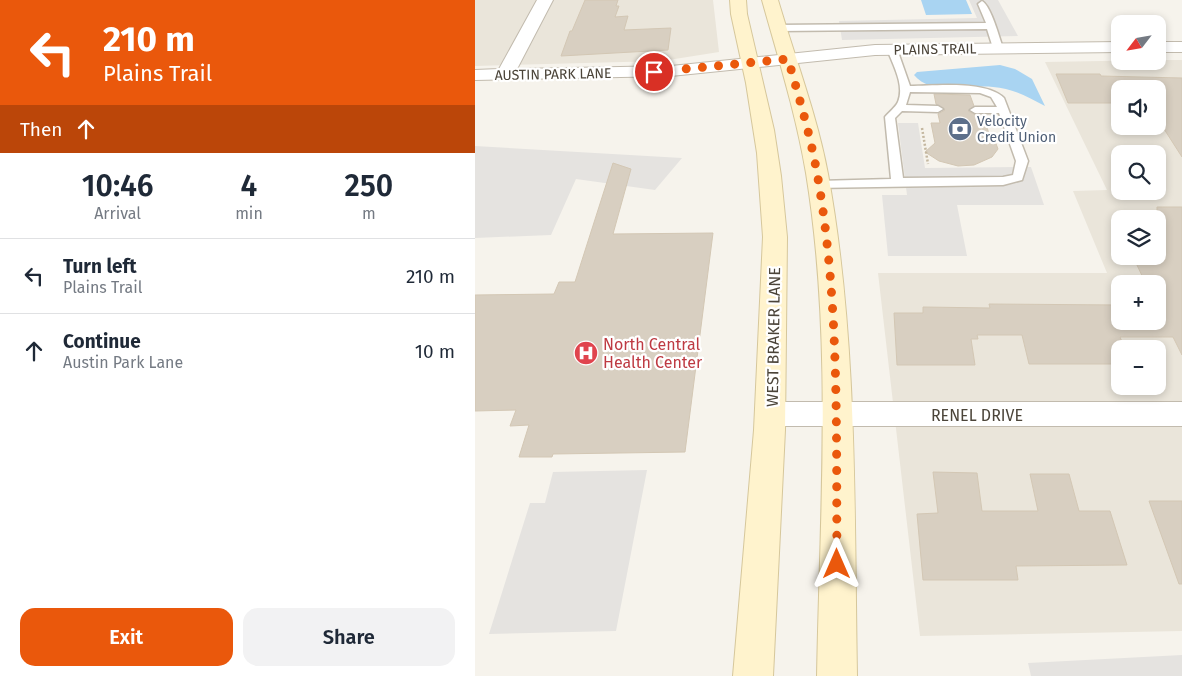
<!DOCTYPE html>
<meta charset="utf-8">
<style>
body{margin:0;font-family:"Fira Sans",sans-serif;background:#f2f2f3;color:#1f2937;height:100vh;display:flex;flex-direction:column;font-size:19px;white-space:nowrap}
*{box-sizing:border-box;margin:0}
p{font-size:16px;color:#747a83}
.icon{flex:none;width:28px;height:28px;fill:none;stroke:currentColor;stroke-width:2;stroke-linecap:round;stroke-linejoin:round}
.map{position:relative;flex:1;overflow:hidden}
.sheet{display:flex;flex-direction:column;background:#fff;width:475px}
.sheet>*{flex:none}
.banner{background:#ea580c;color:#fff;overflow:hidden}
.needle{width:32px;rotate:239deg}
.controls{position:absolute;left:636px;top:15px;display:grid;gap:10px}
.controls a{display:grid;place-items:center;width:55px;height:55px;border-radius:10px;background:#fff;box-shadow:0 2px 8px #0003;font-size:25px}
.pin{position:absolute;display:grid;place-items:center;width:42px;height:42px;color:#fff;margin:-21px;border:2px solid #fff;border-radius:50%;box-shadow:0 1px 5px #0007}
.me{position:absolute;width:55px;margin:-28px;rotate:0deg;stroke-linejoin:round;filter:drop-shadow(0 0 4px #0008)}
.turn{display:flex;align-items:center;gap:18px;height:105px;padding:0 20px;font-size:22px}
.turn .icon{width:65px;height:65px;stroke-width:2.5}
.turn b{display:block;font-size:35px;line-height:42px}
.then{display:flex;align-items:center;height:48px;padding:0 20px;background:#0003;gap:10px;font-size:19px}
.eta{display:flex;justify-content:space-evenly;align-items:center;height:85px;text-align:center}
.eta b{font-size:30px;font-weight:600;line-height:35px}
.cta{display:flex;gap:10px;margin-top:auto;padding:10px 20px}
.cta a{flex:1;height:58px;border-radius:15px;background:#ea580c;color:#fff;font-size:20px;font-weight:600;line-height:58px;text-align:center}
.cta a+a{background:#f2f2f3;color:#1f2937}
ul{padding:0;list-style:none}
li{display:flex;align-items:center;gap:15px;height:75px;padding:0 20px;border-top:1px solid #e0e1e3}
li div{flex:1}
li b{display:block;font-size:19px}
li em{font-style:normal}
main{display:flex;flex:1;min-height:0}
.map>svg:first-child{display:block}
.residential{fill:#eae5da;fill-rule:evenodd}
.parking{fill:#e5e3e0}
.water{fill:#a9d4f2}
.building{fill:#d8cfc1;stroke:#d3c7b4}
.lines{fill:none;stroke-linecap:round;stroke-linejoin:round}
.lane-casing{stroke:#c2bbae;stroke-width:3}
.street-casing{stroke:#c2bbae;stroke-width:2}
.secondary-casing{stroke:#d6c79b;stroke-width:2}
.path{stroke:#c4b79f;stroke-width:2.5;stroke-dasharray:2 2;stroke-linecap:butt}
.lane{fill:#fff;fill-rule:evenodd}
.street{fill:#fff;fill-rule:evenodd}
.secondary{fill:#fff3cd;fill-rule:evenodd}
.route{stroke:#ea580c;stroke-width:9;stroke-dasharray:0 16.2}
.labels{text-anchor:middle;stroke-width:4.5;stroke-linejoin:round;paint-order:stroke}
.far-street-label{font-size:14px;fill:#4b4439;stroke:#fff}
.far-service-label{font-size:14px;fill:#4e5e75;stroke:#fff;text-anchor:start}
.street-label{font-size:16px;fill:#4b4439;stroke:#fff}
.health-label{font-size:16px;fill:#be3a42;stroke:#fff;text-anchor:start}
</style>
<main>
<section class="sheet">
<div class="banner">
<div class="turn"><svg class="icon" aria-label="left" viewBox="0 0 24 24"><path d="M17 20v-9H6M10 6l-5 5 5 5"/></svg><div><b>210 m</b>Plains Trail</div></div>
<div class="then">Then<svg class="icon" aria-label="ahead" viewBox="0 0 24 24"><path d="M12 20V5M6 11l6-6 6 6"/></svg></div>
</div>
<div class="eta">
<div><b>10:46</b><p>Arrival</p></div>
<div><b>4</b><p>min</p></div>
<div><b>250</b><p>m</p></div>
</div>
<ul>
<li><svg class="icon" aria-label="left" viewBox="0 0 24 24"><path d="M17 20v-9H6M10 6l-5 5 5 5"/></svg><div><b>Turn left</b><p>Plains Trail</p></div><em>210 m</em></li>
<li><svg class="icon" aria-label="ahead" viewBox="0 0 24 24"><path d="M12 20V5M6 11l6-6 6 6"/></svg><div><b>Continue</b><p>Austin Park Lane</p></div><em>10 m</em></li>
</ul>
<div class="cta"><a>Exit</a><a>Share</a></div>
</section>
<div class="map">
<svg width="707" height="676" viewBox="0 0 707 676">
<rect width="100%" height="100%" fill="#f6f3ec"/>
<path class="residential" d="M0,0h238l6,52 -57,9 -187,5z
M683,60h24v571l-262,5 -42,-363h229l-34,-82 34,-1 -62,-128zM645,89h37v37h-37zM645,154h37v37h-37zM645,219h37v37h-37zM645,284h37v37h-37zM645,349h37v37h-37z"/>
<path class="parking" d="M494,0h29l20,36 -176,4 -3,-19 138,-3z
M423,123h20l7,45 106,-1 13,38h-87l10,51h-79l-6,-61h25z
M0,146l207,12 -27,32 -79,-11 -25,56 -76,3z
M172,470l-31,161 -127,3 41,-131h15l8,-31z
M707,655v21h-151l-3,-13z"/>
<path class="water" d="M446,0h45l6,14 -46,1z
M525,65l15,4 17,10 13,27c-17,-9 -33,-18 -52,-19 -24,-3 -62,9 -79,-12l3,-3z"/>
<path class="building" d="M110,0h33l-2,6h3l-4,11 13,-1 -4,14 47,-2 -3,22 -107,6 9,-25h2z
M581,74h44l1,2 81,2v79l-25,-39v-29h-37v14h-52z
M459,94l36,1 4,11 -6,5 8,4 3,9h7l3,10 6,7 3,8 -6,8 -18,8 -16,1 -19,-5 -14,-9 10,-9 -4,-20h9l-2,-9 7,-4 -9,-6z
M138,163l18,6 -18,65 100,-1 -28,219 -132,2 -1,3h-33l10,-32 -19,1 6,-16 -41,1v-116l79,-1 5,-12h16z
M682,207h25v148l-9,-18h-53l5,12h-5v15h-91l-7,-29h-45l1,4h-7l4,26h-78l-3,-52h29v-6l67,1 -1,-4 131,1v16h37v-37h-11l-10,-21 21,-1z
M458,472l44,1 5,38h56l-8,-37h39l10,37h31l17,54 -111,1 2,14h-95l-6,-66 21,-1z
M674,501h33v83h-3z"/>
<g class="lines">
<g class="lane-casing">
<path id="lane" d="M507,1c9,5 17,36 21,47l-2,2h-6l-2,-2 -6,-19 -209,2 -4,-3 4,-3 208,-2 -8,-19z
M417,46l5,3 13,37c24,0 76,-6 94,12l24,63 -6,19 -19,5 -189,3 -2,-3 2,-3 4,-1 73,-2 -6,-62c4,-5 10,-9 13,-15 7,-17 -5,-37 -11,-53zM435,92l70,1 11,4 6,10h-22l-5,3 5,3h24l17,48 -3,14 -10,2 -100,1 -8,-60 7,-7 36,1 5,-3 -5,-3 -32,-1z"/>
</g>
<g class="street-casing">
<path id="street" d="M62,0h16l-36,69 154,-3 204,-21 245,-3v10l-245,3 -204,21 -196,4v-10l24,-1z
M682,42h25v10h-25z
M296,402h411v24h-411l-11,-4 -4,-8 4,-8z"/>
</g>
<g class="secondary-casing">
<path id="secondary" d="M255,0h16l1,14 27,116 7,46 6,61 -2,193 -12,246h-40l21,-246 9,-193 -6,-84 -11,-70 -15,-69z
M287,0h16c17,58 39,115 50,174 30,165 26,335 29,502h-40c3,-167 16,-338 -11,-503 -10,-59 -28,-116 -44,-173z"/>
</g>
<path class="path" d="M447,128l6,36"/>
<use href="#lane" class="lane"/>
<use href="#street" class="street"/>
<use href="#secondary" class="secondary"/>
</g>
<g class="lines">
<path class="route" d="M179,72l134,-13c11,38 22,75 29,114 23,129 19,261 20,391"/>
</g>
<defs>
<g id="bank-disc" transform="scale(1.25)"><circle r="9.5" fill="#5c6f8a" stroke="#fff"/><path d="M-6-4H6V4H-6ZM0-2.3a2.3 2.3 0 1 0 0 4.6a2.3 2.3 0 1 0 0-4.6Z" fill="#fff"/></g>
<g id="hospital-disc" transform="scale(1.25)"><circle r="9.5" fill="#e0444e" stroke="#fff"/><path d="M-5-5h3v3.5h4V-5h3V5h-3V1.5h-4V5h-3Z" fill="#fff"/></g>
</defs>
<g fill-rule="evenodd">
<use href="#bank-disc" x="485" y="129"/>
<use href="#hospital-disc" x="111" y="353"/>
</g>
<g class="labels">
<g class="far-street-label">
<text transform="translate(460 49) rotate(-1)" y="5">PLAINS TRAIL</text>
<text transform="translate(78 74) rotate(-1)" y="5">AUSTIN PARK LANE</text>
</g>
<g class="far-service-label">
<text x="502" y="126">Velocity<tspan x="502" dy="16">Credit Union</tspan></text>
</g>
<g class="street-label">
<text transform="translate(298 337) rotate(-89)" y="6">WEST BRAKER LANE</text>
<text x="502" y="421">RENEL DRIVE</text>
</g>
<g class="health-label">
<text x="128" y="350">North Central<tspan x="128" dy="18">Health Center</tspan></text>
</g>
</g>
</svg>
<div class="controls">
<a><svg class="needle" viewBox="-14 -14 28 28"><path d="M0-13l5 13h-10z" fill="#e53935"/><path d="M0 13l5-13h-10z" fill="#747a83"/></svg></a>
<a><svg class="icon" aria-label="sound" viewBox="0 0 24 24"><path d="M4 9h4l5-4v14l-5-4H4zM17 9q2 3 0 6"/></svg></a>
<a><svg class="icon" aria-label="search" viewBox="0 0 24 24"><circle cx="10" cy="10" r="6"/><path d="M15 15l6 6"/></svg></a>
<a><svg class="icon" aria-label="layers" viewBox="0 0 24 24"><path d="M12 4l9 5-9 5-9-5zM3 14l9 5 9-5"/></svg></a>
<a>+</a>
<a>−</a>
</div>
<div class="pin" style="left:179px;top:72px;background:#d93025"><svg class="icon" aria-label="arrive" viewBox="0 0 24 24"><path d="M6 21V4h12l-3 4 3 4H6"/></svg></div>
<svg class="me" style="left:362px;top:564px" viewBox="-20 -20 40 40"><path d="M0-17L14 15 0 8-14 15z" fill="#ea580c" stroke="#fff" stroke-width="4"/></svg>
</div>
</main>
